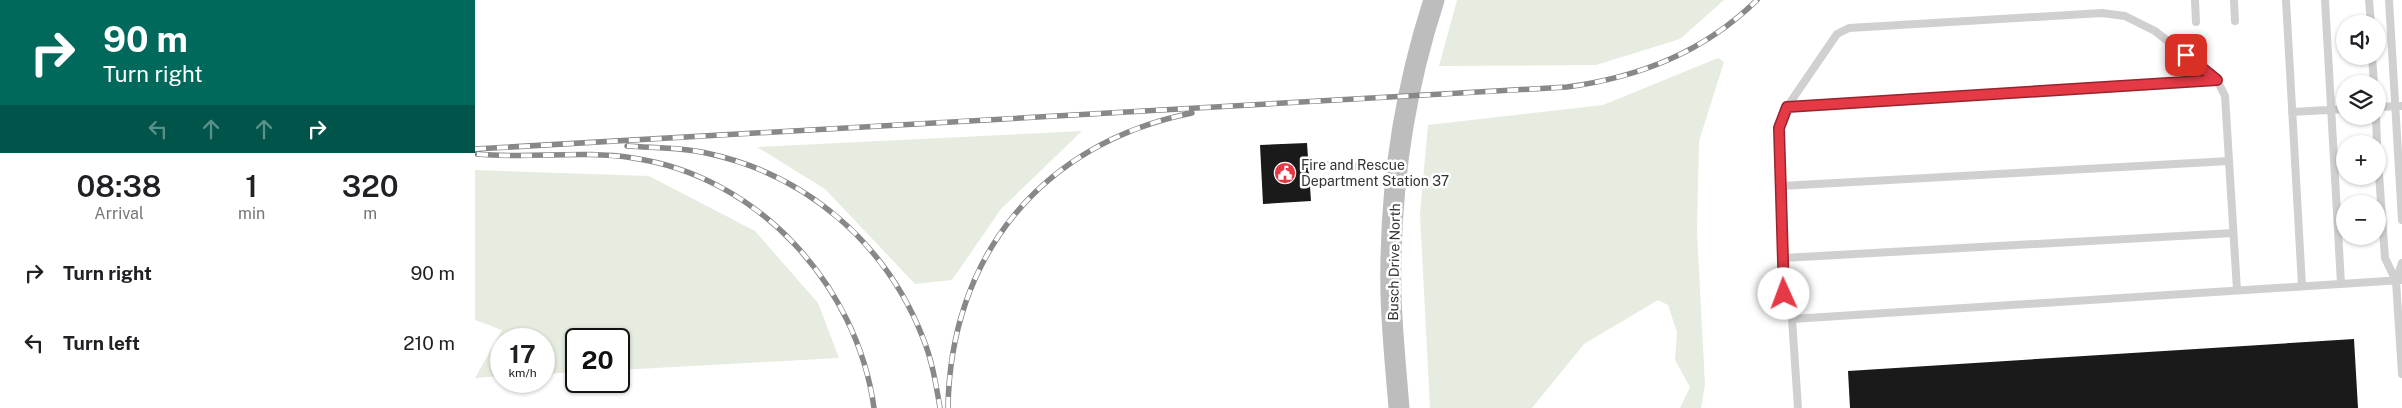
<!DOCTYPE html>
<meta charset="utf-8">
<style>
body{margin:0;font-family:"Public Sans",sans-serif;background:#f2f2f2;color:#202124;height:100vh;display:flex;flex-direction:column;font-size:19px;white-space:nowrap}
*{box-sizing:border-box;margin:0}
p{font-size:16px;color:#757577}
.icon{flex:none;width:28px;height:28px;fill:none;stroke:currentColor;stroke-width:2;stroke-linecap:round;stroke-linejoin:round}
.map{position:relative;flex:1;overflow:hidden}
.panel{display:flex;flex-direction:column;background:#fff;width:475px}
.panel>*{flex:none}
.top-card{background:#00695c;color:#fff;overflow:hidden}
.controls{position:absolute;left:1861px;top:15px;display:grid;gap:10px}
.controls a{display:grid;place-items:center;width:50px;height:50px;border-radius:50%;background:#fff;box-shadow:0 1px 4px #0004;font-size:25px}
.speed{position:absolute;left:15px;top:328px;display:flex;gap:10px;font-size:25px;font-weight:700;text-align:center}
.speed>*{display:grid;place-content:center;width:65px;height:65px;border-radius:50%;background:#fff;box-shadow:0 1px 4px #0004;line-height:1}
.speed small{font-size:12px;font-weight:400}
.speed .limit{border:2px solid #111;border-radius:8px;background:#fff;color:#111}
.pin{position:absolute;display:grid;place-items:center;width:42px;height:42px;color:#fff;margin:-21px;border-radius:10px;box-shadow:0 2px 8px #0006}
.me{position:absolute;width:55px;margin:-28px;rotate:358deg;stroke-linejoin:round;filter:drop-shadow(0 0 4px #0008)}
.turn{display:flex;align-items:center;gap:18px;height:105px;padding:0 20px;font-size:22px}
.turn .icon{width:65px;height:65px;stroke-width:2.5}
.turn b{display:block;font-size:35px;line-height:42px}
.lanes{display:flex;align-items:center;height:48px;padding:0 20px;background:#0003;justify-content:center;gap:25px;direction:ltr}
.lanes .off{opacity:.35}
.eta{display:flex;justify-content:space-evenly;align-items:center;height:85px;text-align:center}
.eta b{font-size:30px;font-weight:600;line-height:35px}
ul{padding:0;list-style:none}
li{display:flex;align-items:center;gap:15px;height:70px;padding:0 20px}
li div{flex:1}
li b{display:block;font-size:19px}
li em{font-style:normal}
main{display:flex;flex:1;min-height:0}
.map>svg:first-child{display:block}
.green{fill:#e6ecdf}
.building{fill:#1a1a1a}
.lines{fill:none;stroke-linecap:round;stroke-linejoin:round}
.lane{stroke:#d0d0d0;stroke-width:8}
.secondary{stroke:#bdbdbd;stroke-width:21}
.rail-casing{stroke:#888;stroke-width:5.5}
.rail{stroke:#fff;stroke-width:4;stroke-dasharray:11;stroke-linecap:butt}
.route-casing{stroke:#96252e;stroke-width:12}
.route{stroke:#e63946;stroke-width:9}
.labels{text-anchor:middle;stroke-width:5;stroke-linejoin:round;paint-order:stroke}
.poi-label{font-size:14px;fill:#333;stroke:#fff;text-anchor:start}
.street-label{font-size:14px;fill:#333;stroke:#fff}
</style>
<main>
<section class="panel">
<div class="top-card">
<div class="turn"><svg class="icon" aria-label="right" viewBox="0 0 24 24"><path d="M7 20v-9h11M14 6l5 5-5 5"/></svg><div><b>90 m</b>Turn right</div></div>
<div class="lanes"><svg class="icon off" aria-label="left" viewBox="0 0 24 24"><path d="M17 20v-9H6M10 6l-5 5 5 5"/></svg><svg class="icon off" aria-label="ahead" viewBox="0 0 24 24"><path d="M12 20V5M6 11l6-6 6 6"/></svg><svg class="icon off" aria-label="ahead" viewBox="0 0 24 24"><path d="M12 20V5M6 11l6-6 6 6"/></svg><svg class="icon" aria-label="right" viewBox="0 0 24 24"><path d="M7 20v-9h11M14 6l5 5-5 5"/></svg></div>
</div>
<div class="eta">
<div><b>08:38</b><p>Arrival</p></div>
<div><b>1</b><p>min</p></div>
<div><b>320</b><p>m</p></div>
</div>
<ul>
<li><svg class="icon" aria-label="right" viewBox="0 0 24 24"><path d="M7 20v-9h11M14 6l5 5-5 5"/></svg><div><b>Turn right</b></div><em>90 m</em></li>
<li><svg class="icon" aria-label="left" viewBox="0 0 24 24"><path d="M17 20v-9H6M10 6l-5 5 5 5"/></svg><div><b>Turn left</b></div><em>210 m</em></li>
</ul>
</section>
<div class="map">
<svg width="1927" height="408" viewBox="0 0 1927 408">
<rect width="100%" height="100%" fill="#fff"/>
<path class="green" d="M982,0h267l-44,39 -84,26 -157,1z
M1243,58l6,4 -25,79 -2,91 8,153 -4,23h-21l10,-21 -15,-27 2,-28 -9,-27 -10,-5 -74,44 -52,64h-102l-10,-194 8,-89 175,-20z
M607,131l-81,78 -49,71 -37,4 -90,-95 -68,-42z
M0,170l174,6 106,55 63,72 21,55 -220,12v-31h-43v33l-32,2v-35h-43v37l-26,2 27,-48 -27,-10z"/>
<path class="building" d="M832,143l4,58 -48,3 -3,-59z
M1879,339l4,69h-508l-2,-37z"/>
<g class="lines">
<path class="lane" d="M1720,0l1,22
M1759,0l1,21
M1811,0l16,286
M1850,0l16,284
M1894,0l2,24
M1914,0l13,220
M1897,56l2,28
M1312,107l430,-27
M1902,107l25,-1
M1817,112l53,-3
M1901,116l1,28
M1902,146l8,112 11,23
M847,165l74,3
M1306,186l448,-25
M1308,258l450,-25
M1927,263l-6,18 6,93
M1317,319l-8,-25 -5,-166 8,-21 50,-73 12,-6 253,-15 23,3 30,15 62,49 8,16 12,194
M1323,408l-6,-89 610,-39"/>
<path class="secondary" d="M924,408c-3,-38 -7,-76 -8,-113 -2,-100 12,-200 43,-295"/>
<g class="rail-casing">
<path id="rail" d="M152,146c26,2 53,1 79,7 100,21 180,90 217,185 9,22 13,46 17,70
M0,149l1092,-62c73,-10 137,-35 190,-87
M2,154c52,5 104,-4 156,4 125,18 224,127 241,250
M473,408c2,-152 94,-265 244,-295"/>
</g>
<use href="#rail" class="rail"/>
</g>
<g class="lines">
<g class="route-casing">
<path id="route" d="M1309,294l-5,-166 8,-21 430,-27 -31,-25"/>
</g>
<use href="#route" class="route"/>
</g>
<defs>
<g id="civic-disc" transform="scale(1.125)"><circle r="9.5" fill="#e63946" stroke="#fff"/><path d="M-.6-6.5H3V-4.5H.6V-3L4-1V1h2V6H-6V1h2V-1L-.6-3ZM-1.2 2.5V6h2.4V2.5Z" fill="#fff"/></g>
</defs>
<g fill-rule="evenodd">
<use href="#civic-disc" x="810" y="173"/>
</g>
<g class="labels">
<g class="poi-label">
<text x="826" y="170">Fire and Rescue<tspan x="826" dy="16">Department Station 37</tspan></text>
</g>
<g class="street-label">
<text transform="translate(919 262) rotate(-89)" y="5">Busch Drive North</text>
</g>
</g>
</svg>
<div class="controls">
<a><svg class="icon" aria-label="sound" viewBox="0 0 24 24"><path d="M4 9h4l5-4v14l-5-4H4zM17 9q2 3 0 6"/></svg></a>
<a><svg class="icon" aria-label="layers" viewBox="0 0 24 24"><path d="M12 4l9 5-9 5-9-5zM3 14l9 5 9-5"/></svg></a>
<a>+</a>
<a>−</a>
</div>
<div class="speed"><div>17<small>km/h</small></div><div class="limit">20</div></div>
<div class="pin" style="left:1711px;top:55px;background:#d93025"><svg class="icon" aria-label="arrive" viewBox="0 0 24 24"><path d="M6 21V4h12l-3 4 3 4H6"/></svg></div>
<svg class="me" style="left:1309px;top:294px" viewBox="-20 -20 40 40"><circle r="19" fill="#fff"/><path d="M0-13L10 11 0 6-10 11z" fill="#e63946"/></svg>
</div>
</main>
